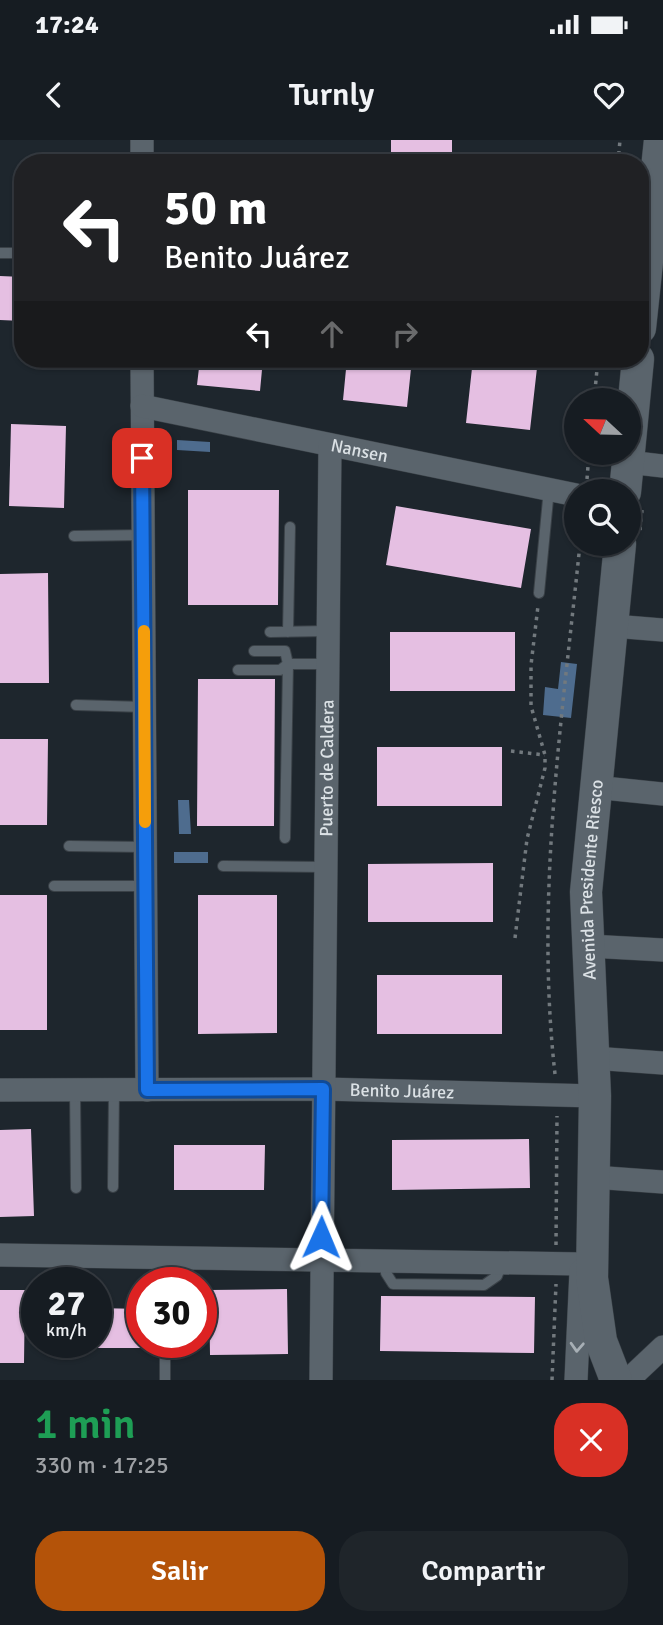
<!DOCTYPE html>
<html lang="es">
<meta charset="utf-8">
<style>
body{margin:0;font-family:Signika,sans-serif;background:#1f252a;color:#f1f3f6;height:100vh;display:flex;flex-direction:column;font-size:26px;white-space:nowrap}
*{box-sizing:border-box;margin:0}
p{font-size:23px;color:#9ea1a5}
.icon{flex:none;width:38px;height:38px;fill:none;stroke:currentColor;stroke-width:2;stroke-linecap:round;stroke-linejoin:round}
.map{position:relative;height:1240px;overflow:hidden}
.drawer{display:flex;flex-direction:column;background:#161c22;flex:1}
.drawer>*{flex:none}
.hud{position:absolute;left:14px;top:14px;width:635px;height:214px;border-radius:28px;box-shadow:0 2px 5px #0004,0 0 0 2px #353a40;background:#202124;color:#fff;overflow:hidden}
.needle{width:46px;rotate:292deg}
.tools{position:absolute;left:564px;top:248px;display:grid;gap:14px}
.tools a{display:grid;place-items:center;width:77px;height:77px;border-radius:50%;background:#161c22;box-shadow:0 2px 5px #0004,0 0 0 2px #353a40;font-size:35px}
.speed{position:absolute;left:21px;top:1127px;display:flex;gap:14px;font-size:35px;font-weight:700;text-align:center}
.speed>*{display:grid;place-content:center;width:91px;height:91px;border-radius:50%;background:#161c22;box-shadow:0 2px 5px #0004,0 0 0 2px #353a40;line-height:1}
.speed small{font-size:18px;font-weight:400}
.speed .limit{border:10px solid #d22;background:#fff;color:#111}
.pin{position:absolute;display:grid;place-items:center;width:60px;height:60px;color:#fff;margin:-30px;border-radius:14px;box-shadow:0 4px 10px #0006}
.me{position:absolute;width:77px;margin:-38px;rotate:1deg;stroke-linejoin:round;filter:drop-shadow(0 0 5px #0008)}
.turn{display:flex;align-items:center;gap:24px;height:147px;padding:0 35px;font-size:32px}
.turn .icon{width:91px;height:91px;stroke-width:2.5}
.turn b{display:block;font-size:49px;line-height:60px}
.lanes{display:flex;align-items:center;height:66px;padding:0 35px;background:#0003;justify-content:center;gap:35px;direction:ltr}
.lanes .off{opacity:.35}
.round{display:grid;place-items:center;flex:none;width:74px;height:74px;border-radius:28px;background:#1f252a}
.summary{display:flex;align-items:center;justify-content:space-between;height:119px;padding:0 35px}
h1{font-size:42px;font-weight:600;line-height:52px;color:#1e9e55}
.button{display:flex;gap:14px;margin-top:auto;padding:14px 35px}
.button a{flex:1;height:80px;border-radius:28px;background:#b45309;color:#fff;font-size:28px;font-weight:600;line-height:80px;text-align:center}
.button a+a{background:#1f252a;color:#f1f3f6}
.status{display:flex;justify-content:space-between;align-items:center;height:49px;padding:0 35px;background:#161c22;direction:ltr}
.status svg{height:19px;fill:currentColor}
header{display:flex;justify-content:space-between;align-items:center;height:91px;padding:0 35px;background:#161c22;font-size:32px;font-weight:600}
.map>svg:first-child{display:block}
.water{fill:#4e6c8e}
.building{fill:#e5bfe2}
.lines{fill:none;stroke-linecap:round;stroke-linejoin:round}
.service-casing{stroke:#3a4147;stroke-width:12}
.minor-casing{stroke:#3a4147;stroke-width:24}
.secondary-casing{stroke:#3a4147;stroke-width:33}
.path{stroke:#72797e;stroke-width:3.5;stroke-dasharray:3.5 5;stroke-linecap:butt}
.service{stroke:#5a646c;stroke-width:10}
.minor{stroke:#5a646c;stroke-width:23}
.secondary{stroke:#5a646c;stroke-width:32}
.oneway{stroke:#a7afb5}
.route-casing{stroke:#114b97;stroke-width:18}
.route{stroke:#1a73e8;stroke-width:12}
.slow{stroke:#f59e0b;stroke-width:12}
.labels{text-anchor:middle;stroke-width:7;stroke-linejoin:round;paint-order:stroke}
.street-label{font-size:18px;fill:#dbe1e5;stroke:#1e262d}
</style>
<div class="status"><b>17:24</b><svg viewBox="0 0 49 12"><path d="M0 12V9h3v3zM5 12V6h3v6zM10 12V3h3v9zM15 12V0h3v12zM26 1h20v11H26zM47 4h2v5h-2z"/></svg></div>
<header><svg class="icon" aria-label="back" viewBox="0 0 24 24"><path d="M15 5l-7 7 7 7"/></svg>Turnly<svg class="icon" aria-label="heart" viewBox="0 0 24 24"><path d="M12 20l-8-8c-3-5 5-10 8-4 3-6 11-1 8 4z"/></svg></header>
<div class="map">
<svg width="663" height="1240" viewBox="0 0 663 1240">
<rect width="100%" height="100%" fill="#1e262d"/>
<path class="water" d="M177,300l33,2v10l-33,-2z
M561,522l16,2 -6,54 -28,-3 2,-28 13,2z
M178,660h11l2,34h-12z
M174,712h34v11h-34z"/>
<path class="building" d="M391,0h61v23h-61z
M0,136l23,1v44l-23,-1z
M200,219h63l-3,32 -63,-6z
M347,219h65l-5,48 -64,-7z
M473,219h65l-8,71 -64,-7z
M11,284l55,2 -2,82 -55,-2z
M188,350h91l-1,115h-90z
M396,366l135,23 -10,59 -135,-23z
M48,433l1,110h-49v-109z
M390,492h125v59h-125z
M198,539h77l-1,147h-77z
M0,599h48l-1,86h-47z
M377,607h125v59h-125z
M493,723v59h-125v-58z
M0,755h47v135h-47z
M198,755h79v138l-79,1z
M377,835h125v59h-125z
M31,989l3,87 -34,1v-87z
M529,999l1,49 -138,2v-50z
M174,1005h91l-1,45h-90z
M287,1149l1,65 -78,1 -1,-65z
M0,1150h25l-1,73h-24z
M381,1156l154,1 -1,56 -154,-2z
M96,1168l46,1 1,39h-79v-6h32z"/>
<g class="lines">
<g class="service-casing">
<path id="service" d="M0,113h23
M74,396l69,-1
M539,453l10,-104
M270,492l57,-1
M288,492l2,-105
M254,511h31l3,13h39
M238,530h42l8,-6
M76,565l68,2
M285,698l3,-174
M69,706l76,1
M223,726l102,1
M54,746h91
M75,950l1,98
M113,1047l1,-97
M387,1121l-1,12 7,11 91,1 13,-9 5,-13
M165,1240v-38"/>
</g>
<g class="minor-casing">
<g id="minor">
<path d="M142,0v23"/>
<path d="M142,219l5,731"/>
<path id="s1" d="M142,266l434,89"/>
<path d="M628,322l35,4"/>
<path d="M613,486l50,4"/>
<path d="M594,647l69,7"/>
<path d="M589,806l74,4"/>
<path d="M593,918l70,5"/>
<path id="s2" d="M0,950l323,-1 272,7"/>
<path d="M593,1037l70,5"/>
<path d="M0,1115l581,9"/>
<path id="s3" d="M321,1240l9,-935"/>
<path d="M576,1240l5,-109"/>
<path d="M628,1240l35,-33"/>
</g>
</g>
<g class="secondary-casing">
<g id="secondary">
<path d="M640,188l20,-188"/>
<path d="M625,352l13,-133"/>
<path id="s4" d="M616,1240l-15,-39 -9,-63 3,-182 -9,-204 34,-348"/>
</g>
</g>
<path class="path" d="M618,23l2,-23
M594,261l4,-42
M587,339l2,-26
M640,390l2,-20
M511,611l34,4
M515,798l12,-99 18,-71v-13l-14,-49v-41l7,-59
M555,934c-20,-177 7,-354 25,-530
M556,1105l1,-129
M552,1240l4,-96"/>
<use href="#service" class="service"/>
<use href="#minor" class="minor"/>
<use href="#secondary" class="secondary"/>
</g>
<defs><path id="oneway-chevron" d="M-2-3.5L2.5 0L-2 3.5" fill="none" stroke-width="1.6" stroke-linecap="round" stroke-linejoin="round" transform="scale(1.75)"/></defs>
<use class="oneway" href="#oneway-chevron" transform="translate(577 1207) rotate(93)"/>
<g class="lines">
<g class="route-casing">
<path id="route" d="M142,318l5,632 176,-1 -2,148"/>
</g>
<use href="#route" class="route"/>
<path class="slow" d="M144,491l1,191"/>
</g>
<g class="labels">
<g class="street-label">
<text dy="6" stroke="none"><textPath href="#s1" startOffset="222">Nansen</textPath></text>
<text dy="6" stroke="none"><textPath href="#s3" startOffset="612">Puerto de Caldera</textPath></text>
<text dy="6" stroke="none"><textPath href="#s4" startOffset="504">Avenida Presidente Riesco</textPath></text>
<text dy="6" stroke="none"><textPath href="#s2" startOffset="402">Benito Juárez</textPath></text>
</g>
</g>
</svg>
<div class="tools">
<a><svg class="needle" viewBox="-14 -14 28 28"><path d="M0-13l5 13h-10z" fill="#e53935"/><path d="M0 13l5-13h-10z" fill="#9ea1a5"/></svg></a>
<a><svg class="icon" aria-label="search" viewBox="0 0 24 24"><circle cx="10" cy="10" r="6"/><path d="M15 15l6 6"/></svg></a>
</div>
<div class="speed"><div>27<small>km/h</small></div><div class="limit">30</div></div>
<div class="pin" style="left:142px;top:318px;background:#d93025"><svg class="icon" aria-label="arrive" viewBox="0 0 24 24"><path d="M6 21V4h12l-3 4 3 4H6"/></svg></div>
<svg class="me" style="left:321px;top:1097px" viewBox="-20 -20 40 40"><path d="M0-17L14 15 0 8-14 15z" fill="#1a73e8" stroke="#fff" stroke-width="4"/></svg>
<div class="hud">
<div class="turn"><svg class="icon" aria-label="left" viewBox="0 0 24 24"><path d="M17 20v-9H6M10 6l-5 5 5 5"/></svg><div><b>50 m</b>Benito Juárez</div></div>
<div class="lanes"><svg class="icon" aria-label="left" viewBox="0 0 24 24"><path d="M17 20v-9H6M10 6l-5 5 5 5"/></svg><svg class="icon off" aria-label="ahead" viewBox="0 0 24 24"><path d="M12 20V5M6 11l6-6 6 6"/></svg><svg class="icon off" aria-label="right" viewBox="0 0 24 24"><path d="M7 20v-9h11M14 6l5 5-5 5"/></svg></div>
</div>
</div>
<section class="drawer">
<div class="summary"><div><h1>1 min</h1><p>330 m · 17:25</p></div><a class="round" style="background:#d93025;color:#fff"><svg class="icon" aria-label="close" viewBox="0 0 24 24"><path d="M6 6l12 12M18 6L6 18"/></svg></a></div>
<div class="button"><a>Salir</a><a>Compartir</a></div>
</section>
